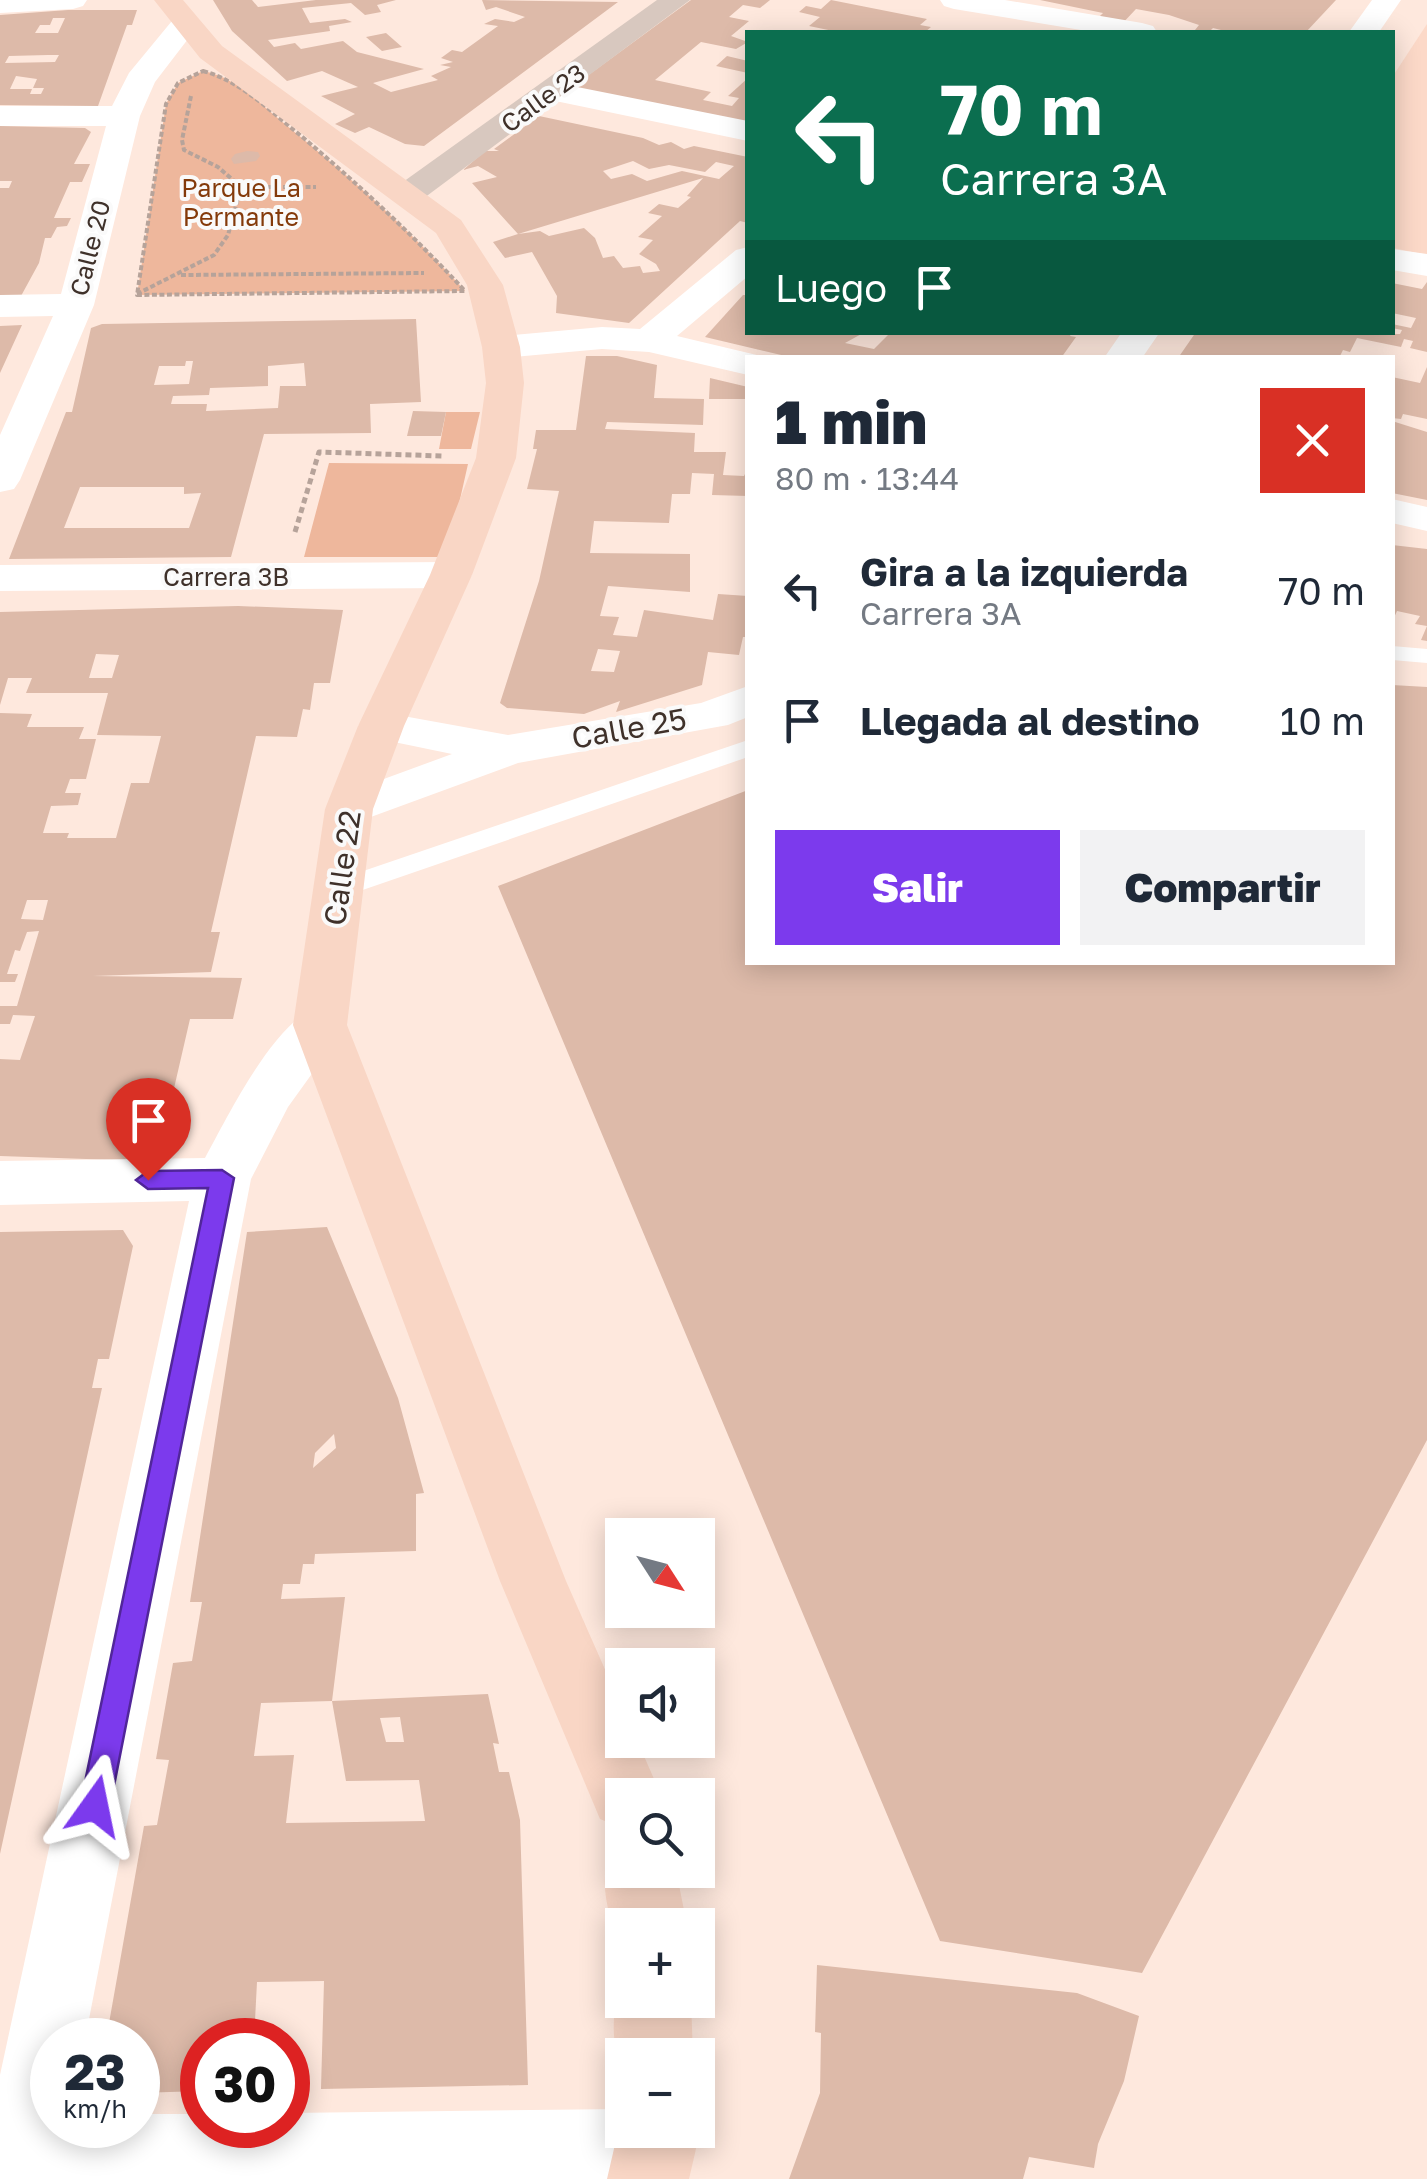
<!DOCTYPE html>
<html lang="es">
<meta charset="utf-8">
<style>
body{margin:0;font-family:"Golos Text",sans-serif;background:#f2f2f3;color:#1f2937;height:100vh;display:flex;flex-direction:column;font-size:38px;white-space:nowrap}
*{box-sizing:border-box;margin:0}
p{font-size:32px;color:#747a83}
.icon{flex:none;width:55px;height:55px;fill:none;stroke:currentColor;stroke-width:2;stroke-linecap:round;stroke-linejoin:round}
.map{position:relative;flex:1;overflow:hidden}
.side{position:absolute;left:745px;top:355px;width:650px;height:610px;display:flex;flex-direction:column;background:#fff;border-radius:0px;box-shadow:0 5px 25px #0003}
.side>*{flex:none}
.guide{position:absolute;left:745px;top:30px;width:650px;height:305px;border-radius:0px;box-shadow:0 5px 25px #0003;background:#0b6e4f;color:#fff;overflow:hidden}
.needle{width:65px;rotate:126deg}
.fabs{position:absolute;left:605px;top:1518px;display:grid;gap:20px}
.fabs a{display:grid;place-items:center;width:110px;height:110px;border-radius:0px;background:#fff;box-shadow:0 5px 25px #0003;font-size:50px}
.speed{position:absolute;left:30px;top:2018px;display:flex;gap:20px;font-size:50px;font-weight:700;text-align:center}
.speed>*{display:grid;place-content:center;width:130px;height:130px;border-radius:50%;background:#fff;box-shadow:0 5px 25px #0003;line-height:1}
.speed small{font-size:25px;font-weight:400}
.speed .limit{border:15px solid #d22;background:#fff;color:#111}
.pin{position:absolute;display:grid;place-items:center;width:85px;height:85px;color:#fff;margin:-102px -42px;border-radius:50% 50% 50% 0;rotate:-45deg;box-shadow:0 0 10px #0007}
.pin .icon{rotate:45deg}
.me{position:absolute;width:110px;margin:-55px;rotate:12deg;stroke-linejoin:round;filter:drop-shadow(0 0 8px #0008)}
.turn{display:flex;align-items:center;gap:35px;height:210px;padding:0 30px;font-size:45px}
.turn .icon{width:130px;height:130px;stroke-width:2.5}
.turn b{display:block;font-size:70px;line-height:85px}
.then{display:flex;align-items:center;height:95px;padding:0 30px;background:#0003;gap:20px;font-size:38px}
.round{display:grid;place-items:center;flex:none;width:105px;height:105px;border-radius:0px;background:#f2f2f3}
.summary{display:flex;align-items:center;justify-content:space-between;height:170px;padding:0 30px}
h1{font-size:60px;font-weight:800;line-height:75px}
.action{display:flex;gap:20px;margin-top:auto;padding:20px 30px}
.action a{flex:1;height:115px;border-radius:0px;background:#7c3aed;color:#fff;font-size:40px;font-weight:800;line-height:115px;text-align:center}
.action a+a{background:#f2f2f3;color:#1f2937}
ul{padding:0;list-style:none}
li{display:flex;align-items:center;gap:30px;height:130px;padding:0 30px}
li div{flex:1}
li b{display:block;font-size:38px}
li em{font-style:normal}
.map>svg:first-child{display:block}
.built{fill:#fcd9c8}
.green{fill:#eeb79c}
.building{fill:#ddbaa9;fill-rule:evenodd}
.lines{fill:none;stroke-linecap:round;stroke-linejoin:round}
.path-far1{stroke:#b6a39a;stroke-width:4;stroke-dasharray:5 2.5;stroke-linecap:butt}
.path{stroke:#b6a39a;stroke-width:5;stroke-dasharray:6 4;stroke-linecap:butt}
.lane{fill:#fff;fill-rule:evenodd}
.street{fill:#fff;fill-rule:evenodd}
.secondary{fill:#d8c8bf;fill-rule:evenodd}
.primary{fill:#f9d6c5;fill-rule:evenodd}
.route{fill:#7c3aed;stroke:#51269a;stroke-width:2.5}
.labels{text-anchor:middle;stroke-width:8;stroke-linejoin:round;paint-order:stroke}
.far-street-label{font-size:25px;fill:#3f312a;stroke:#fafafa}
.far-park-label{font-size:25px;fill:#843a0a;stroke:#fafafa}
.street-label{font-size:30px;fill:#3f312a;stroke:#fafafa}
</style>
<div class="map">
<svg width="1427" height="2179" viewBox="0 0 1427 2179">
<rect width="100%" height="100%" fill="#fee8dd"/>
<path class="built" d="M1427,24v231l-34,-7v-172z"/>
<path class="green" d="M203,71c33,6 57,33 83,54 64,52 124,105 179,166l-328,4 29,-191 12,-21z
M446,412h34l-9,37h-32z
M329,463l139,1 -21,93h-143z"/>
<path class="building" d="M213,0h39l6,7 58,-7h80l-19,5 4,7 -16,3 -14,-12 -49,5 8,15 35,-4 7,3 -23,4 1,5 -62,9 6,7 21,-4 6,6 42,-8 14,11 67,17 -51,14 18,9 47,-12 -7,-4 20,-9 -11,-2 13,-3 -12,-4 11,-8 10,2 36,-26 -14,-2 11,-5 19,3 11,-5 -29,-10 -10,3 -4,-10 136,2 -194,144 -19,-2 -36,-17 -14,6 -20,-9 20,-10 -34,-18 37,-9 -36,-16 -35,10 -55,-50z
M691,0h79l-10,8 -17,-3 -14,12 20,4 -18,15 17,6 -12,7 -35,-7 -46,38 56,12 -8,8 29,6 7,-8 -11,-2 20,-18v48l-180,-36z
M831,0l96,19 -7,6 11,2 -6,5h-87l-29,-6 11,-9 -21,-5 7,-6 15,3z
M1040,0h296l-30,32h-77l-16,-4 -4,4 -14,-2 4,-5 -30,-10 -33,-6 -16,17 -25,-5 8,-8z
M68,10h69l-5,15h-5l-29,81 -98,-1v-90zM53,18h12l-7,15h-23l5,-8h10zM48,55h11l-4,7 -50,1 4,-7zM16,76l21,3 -4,9h11l-3,6h-11l2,-5h-22z
M386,33l16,14 -20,4 -16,-14z
M727,56l21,5v12l-32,-7z
M539,116l104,22 16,7 12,-3 13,7 10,-3 54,11v66l-8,-2 -111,102 -73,-10 1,-17 -25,-44 -27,6 -12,-16 25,-8 22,-3 9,5 35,-8 11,10 8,20 11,-2 9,12 17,-2 3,7 17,-2 -4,-7 -17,-10 14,-14 -15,-3 24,-21 -14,-3 11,-9 19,4 13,-11 -4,-1 16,-18 -185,56 -46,-51 25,-6 -19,-11 -15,4 22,-19h14l-5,-2zM633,161l16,8 20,-4 36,7 11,-10 18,4 -15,13 -37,-8 -35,10 -15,-7 -21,5 -8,-8z
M0,126l85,2 6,4 -17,32h16l-8,18h-12l-16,36h17l-4,8 -10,1 -6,11h-6l-6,25 -18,33h-21v-108h9l3,-7h-12z
M247,151l11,1 2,4 -4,5 -22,3 -3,-5 4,-5z
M1427,282v70l-17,-4 3,-7 -9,-2 -3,8 -44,-9 -7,14 -7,-2 -4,8h-161l18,-26 204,2 2,-4 -10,-2v-4l19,4 5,-10 -24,-5v-30l30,6z
M743,295h5v37h117l-20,11 29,6 17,-17h181l-2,4 6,1 -15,21h-267l-89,-21z
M416,319l5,83 -51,2 1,29 -107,1 -33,123 -222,2 57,-147h6l19,-84 11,-4zM186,361h7l-4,23 -35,1 5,-19h26zM304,363l2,23h-26l-2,22 -72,3 1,-7h-36l2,-8 36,-1 1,-7 58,-2v-20zM80,487h104v7l17,-1 -12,35h-125z
M22,325l-22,48v-47z
M586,356h31l40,9 -3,33 50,1 -1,26 -96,-3 -2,7 90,4 -1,19h32l-3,23 21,1 4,-8v28l-36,-1 2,-21 -22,-1 -2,21h-18l-3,29 -75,-2 -4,32 100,1v38l-82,-6 -8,30 19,1 -6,18 24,2 7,-27 69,10 5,-26 30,2v41h-5l-4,18 -31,-3 -6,33 -86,27 4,-11 -36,13 -77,-6 -7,-5 39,-122 20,-90 -32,-2 10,-40h-4l3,-19h40zM598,649l22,2 -6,21 -23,-1z
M1427,367v52l-24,-5 -2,5 -9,-1v-41l28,6z
M710,378l38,9v12h-39z
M413,411l33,1 -5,24h-34z
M1392,421l35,11v68l-35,-7z
M1392,545l35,4v92l-6,-1 6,-14 -12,-2 5,-8 -23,-5 -5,11z
M238,606l105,4 -13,73h-16l-4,27 -7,-1 -6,28 -41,-1 -45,196h9l-9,40 -118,4 149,2 -9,41h-43l-30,130 -16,12 -144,-5v-97l20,1 15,-44 -22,-1 -3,9h-10v-18h17l22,-75 -12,1 -7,19 -5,-1 -8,24h11l-3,8h-15v-269l32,1 -5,13h57l-5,12h17l-10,40h-16l-5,14h16l-3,12 -27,1 -8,27h26l-2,5h49l15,-55h18l12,-47 -64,-1 11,-42h-82l6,-15h-24l-8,27v-93zM96,654l23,1 -7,23h-23zM27,900h21l-5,20 -22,-1z
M1392,685l35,2v753l-285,533 -202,-32 -442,-1055 250,-96v172h644z
M327,1227l71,171 26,95 -8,1v57l-101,3 -1,10h-11l-3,20h-17l-2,15 64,-2 -13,104 -71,2 -7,53 40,-1 -8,68 139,-2 -6,-41 -73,1 -14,-80 156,-7 11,50 -6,-1 6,29h10l11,48 8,265 -207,4 3,-108 -67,1 -3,58h-52v51l-64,2v-53h-32l38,-214 13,-1 12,-65 -13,-1 17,-96 19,-2 10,-59h-12l57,-370zM334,1434l2,14 -23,20 2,-15zM400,1717l4,25h-18l-6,-24z
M123,1230l10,16 -24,113h-11l-6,29h10l-102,466v-622z
M817,1965l260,28 62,23 -15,65 -26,63 -4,24 -65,-11 -6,22h-234l31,-86 1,-60 -6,-1z"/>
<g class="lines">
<path class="path-far1" d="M203,71c38,10 67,40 97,64 58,49 113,100 165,156l-328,4 29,-191 12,-21z
M191,96l-9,44 2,10 34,17 23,20
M181,275l243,-2
M137,294l77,-39 14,-20 13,-48h75"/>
<path class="path" d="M295,532l24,-80 124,4"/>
<path class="lane" d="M1392,646l35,3v14l-35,-3z
M748,740v17l-397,137h-20l-4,-6 4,-6z"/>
<path class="street" d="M0,0h87l-4,6 -10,3 -73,4z
M940,0h65l137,23 11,3 4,6h-64l-139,-23 -10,-3z
M1372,0h29l-22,32h-30z
M186,13l10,3 5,6 -46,60 -15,34 -46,189 -74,175 -6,9 -14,3v-57l53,-119 -53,1v-22l61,-1 45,-168h-106v-20h112l17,-33 47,-57z
M552,82l196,39v20l-207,-43 -5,-7 5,-7z
M748,247v29l-71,60 84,20 -13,2v17l-99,-23 -47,-3 -101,9 -13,-3 -6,-8 6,-8 13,-3 101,-9 38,2 96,-79z
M1392,249l35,5v22l-35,-6z
M1122,332h38l-18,26h-38z
M1392,499l35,8v24l-35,-8z
M451,562l15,4 6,9 -6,9 -15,4 -451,3v-26z
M748,686v31l-20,8 -210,38 -169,62 -17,-5 -7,-11 7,-11 120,-44 -87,-18 -7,-10 7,-10 16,-4 127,23 193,-32z
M320,1006l19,6 8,13 -59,82 -37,72 -166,861h-33v85h86v-11h64v11h86v-12l334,-4v21h66l8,19 -15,30h-681v-104l189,-874 -189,4v-44l205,-3c23,-42 70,-139 115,-152z"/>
<path class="secondary" d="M657,0h33l-270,201h-24l-5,-7 5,-7z"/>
<path class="primary" d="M154,0h29l39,46 239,174 42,65 17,62 4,36 -8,75 -44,117 -68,151 -31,83 -26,216 219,556 56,127v32h15l24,55h-39v33l-22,-9 -100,-238 -207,-556 32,-216 33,-83 72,-151 46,-117 10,-75 -4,-36 -15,-62 -31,-52 -236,-175z
M622,1841v29h54l11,55h-65v24c-15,-37 -25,-67 -9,-104z
M622,1981v19h69l2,55h-71v18c-11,-28 -11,-64 0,-92z
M622,2114v16h74v19l-7,30h-82z"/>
</g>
<path class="route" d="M222,1170l12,8 -124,628 -5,10 -10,4 -11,-4 -4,-10 128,-618 -60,1 -12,-9 12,-9z"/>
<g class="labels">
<g class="far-street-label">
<text transform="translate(543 98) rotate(-36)" y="9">Calle 23</text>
<text transform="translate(90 248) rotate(-76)" y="9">Calle 20</text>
<text x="226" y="586">Carrera 3B</text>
</g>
<g class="far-park-label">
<text x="241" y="197">Parque La<tspan x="241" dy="29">Permante</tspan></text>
</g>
<g class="street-label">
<text transform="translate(629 729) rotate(-10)" y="10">Calle 25</text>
<text transform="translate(343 868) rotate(-82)" y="10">Calle 22</text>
</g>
</g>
</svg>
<div class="fabs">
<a><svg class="needle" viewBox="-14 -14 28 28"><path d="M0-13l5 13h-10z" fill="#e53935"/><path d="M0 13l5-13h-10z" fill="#747a83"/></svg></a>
<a><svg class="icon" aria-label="sound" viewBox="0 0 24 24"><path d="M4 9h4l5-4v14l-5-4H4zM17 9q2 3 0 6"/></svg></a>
<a><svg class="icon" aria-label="search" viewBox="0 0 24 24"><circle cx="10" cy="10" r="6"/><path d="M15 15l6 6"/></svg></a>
<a>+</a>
<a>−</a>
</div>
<div class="speed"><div>23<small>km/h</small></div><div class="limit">30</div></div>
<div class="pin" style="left:148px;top:1180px;background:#d93025"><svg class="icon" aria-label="arrive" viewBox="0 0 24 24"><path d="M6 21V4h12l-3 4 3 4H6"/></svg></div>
<svg class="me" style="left:95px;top:1806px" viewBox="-20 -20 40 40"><path d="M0-17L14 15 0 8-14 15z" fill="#7c3aed" stroke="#fff" stroke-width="4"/></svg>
<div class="guide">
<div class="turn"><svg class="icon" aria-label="left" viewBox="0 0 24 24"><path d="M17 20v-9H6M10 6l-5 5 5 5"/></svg><div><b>70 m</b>Carrera 3A</div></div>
<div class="then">Luego<svg class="icon" aria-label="arrive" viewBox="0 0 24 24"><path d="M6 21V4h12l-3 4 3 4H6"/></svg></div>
</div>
<section class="side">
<div class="summary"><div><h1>1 min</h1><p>80 m · 13:44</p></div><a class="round" style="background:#d93025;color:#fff"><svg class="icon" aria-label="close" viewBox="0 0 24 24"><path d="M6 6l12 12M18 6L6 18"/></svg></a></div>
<ul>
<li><svg class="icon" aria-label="left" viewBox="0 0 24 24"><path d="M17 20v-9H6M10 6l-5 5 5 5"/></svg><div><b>Gira a la izquierda</b><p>Carrera 3A</p></div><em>70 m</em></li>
<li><svg class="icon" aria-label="arrive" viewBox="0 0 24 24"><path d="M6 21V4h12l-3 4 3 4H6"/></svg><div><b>Llegada al destino</b></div><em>10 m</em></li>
</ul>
<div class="action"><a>Salir</a><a>Compartir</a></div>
</section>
</div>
